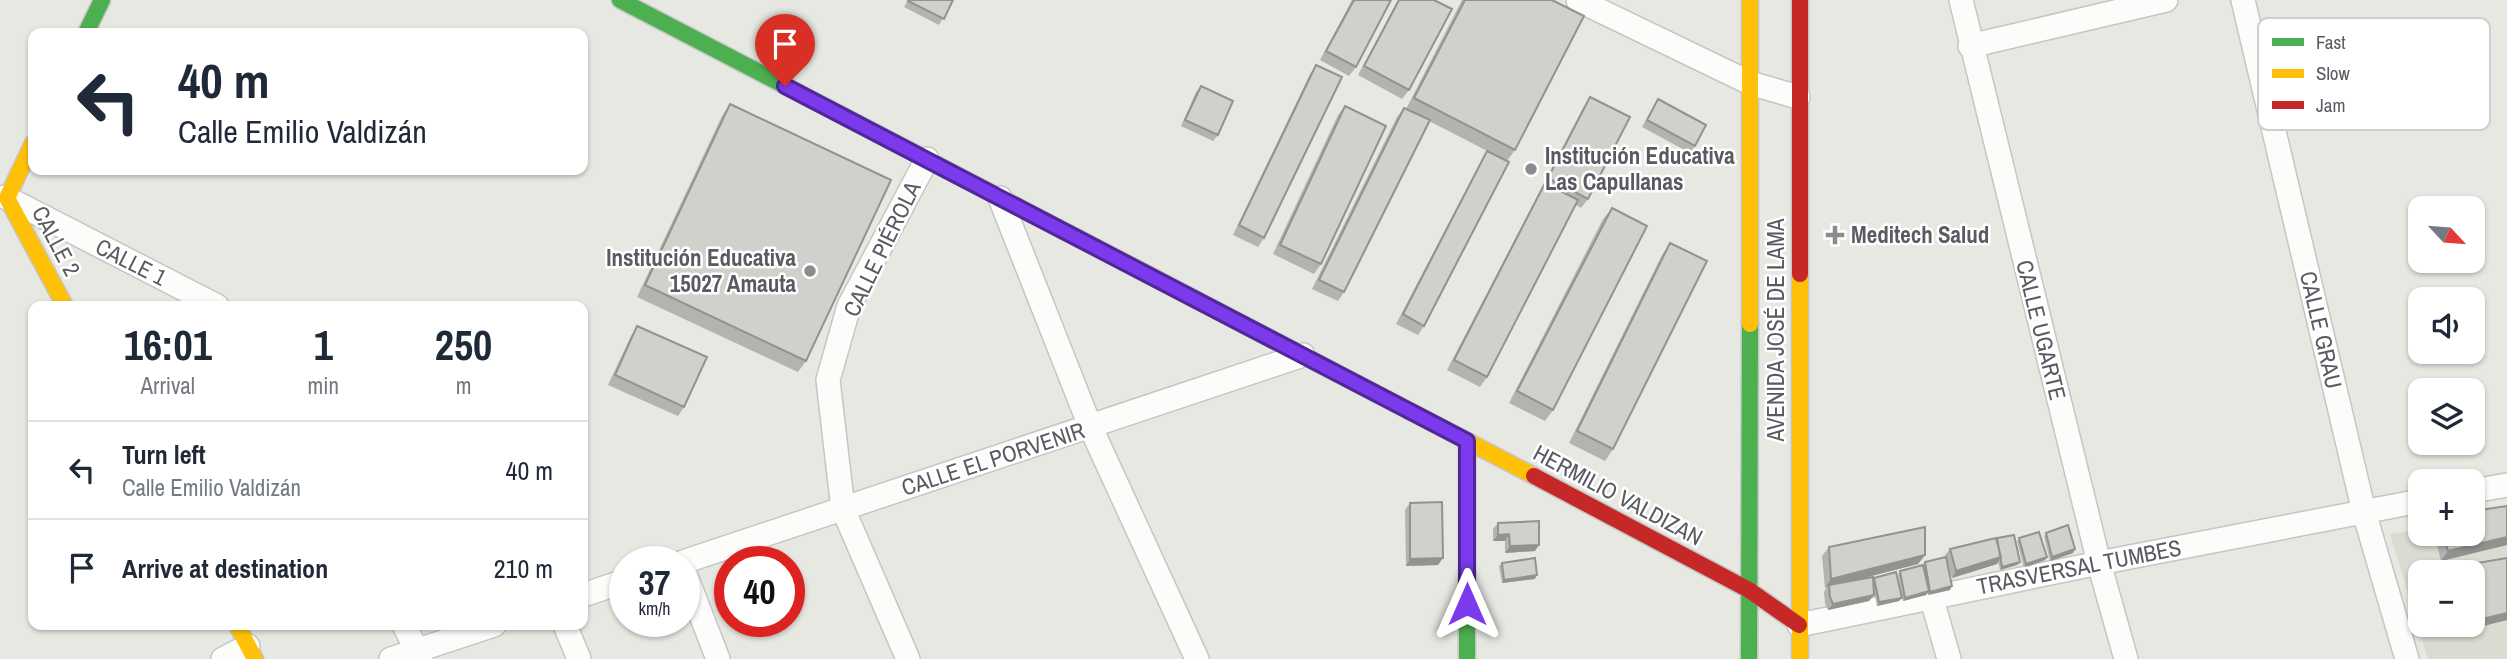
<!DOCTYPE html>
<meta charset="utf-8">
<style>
body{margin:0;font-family:"Archivo Narrow",sans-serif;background:#f2f2f3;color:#1f2937;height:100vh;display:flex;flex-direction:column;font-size:26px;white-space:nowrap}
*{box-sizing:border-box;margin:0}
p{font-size:23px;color:#747a83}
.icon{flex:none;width:38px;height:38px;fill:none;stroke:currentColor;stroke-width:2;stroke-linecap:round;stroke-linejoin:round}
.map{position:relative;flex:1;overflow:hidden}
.side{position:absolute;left:28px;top:301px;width:560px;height:329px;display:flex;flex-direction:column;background:#fff;border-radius:14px;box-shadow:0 2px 5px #0004}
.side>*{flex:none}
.guide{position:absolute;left:28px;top:28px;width:560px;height:147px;border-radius:14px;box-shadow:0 2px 5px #0004;background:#fff;color:#1f2937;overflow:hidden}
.needle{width:46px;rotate:116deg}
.controls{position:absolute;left:2408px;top:196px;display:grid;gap:14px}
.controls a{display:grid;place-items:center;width:77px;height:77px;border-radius:14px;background:#fff;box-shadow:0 2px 5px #0004;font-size:35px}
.speed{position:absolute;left:609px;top:546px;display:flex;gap:14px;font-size:35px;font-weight:700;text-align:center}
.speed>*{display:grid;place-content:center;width:91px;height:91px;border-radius:50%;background:#fff;box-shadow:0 2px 5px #0004;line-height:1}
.speed small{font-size:18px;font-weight:400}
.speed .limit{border:10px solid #d22;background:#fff;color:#111}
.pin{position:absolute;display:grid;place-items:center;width:60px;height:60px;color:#fff;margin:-72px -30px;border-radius:50% 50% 50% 0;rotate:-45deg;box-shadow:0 0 7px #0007}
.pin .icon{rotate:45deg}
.me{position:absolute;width:77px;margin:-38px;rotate:0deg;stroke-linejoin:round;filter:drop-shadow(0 0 5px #0008)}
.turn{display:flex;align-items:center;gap:24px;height:147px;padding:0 35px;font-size:32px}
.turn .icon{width:91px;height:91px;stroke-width:2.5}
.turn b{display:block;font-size:49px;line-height:60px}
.eta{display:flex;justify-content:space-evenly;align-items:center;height:119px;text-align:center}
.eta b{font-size:42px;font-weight:700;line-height:49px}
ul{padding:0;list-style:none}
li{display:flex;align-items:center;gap:21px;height:98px;padding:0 35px;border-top:2px solid #e0e1e3}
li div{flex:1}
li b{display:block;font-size:26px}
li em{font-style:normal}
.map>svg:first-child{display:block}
.education{fill:#dcdbd1;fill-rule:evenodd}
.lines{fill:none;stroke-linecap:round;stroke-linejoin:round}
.street-casing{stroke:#c5c6c4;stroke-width:26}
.fast-casing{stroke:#c5c7c6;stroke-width:19}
.slow-casing{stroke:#c5c7c6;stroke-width:19}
.jam-casing{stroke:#c5c7c6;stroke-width:19}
.street{stroke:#fcfcfb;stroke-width:23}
.fast{stroke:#4caf50;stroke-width:16}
.slow{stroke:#ffc107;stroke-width:16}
.jam{stroke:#c62828;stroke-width:16}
.wall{fill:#b3b3af}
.shaded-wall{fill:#92928f}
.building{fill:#d0d0cc;stroke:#92928f;stroke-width:2}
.route-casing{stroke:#51269a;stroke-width:18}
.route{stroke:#7c3aed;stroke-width:12}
.poi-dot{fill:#8a8c8e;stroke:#fff;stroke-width:2.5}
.labels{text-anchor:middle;stroke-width:5;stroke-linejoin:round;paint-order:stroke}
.poi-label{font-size:23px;font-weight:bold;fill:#585b61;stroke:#fff;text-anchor:start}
.street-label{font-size:23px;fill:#585b61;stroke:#fff}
.key{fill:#fff;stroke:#cdced0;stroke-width:2}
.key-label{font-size:19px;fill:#585b61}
</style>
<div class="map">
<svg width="2507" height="659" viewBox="0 0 2507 659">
<rect width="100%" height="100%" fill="#e8e8e2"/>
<path class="education" d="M2507,515v144h-79l-38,-125 30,-5v5h53zM2420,572h53v53h-53z"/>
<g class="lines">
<g class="street-casing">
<path id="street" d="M1578,0l172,83 48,14
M1961,0l138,563 27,96
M2243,0l121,512 43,147
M1970,46l196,-46
M5,197l212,109
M1000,198l90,228 107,233
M2473,491l34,-6
M683,562l620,-207
M684,571l34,88
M583,595l42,-14
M1931,596l18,63
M404,625l17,34
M565,625l14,34
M1799,625l300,-62 321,-62
M223,659l25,-13
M391,659l103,-34
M908,659l-65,-150 -15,-129 21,-74 78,-147"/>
</g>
<g class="fast-casing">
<path id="fast" d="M620,0l529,275
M86,33l16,-33
M1467,441v218
M1749,659l1,-335"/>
</g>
<g class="slow-casing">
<path id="slow" d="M33,143l-26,55 58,108
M1800,274v385
M1149,275l385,201
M1750,324v-324
M237,625l18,34"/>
</g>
<g class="jam-casing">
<path id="jam" d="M1800,0v274
M1534,476l215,114 50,35"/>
</g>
<use href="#street" class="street"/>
<use href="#fast" class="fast"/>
<use href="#slow" class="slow"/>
<use href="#jam" class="jam"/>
</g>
<path class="wall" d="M908,0h45l-14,25 -35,-18z
M1352,0h39l-35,67 -7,9 -29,-16z
M1398,0h36l-25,90 -7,9 -44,-24z
M1462,0h90l-37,150 -8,11 -78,-40 -85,171 -6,9 -26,-12 85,-172 7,-9 2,1z
M1316,65l-52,173 -6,9 -25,-12 77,-161z
M1201,86l17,49 -5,6 -32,-15 15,-34z
M1590,97l-2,102 -7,9 -5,-3 -89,172 -7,10 -33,-17 137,-264z
M1658,99l37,47 -5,7 -48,-26z
M730,104l76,257 -8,11 -161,-75 85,-181z
M1345,106l-24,158 -7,10 -41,-20 65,-139z
M1487,151l-63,175 -6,9 -22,-11 85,-163z
M1612,208l-59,202 -8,11 -36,-18 94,-184z
M1670,243l-57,206 -8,12 -36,-18 93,-188z
M637,326l47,81 -6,9 -70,-31 23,-49z
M1410,503l28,62 -32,1 -1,-56z
M2507,506v39l-66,16 -7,-27h39z
M1498,523l37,28 -30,2v-12h-12v-12z
M2046,533l29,16 -2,4 -23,8 -6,-25z
M2019,538l26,22 -21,8 -7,-27z
M1829,547l96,8 -7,9 -67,17 22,-4 26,24 -22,5 -3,-15v4l-5,6 -41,9 -3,-6 -1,-12 3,-5 -2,1 -3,-32z
M1950,549l70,13 -3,3 -17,5 -2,-9 -1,3 -45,14 -7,-23z
M2507,558v62l-40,10 -1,-5h7v-53h-19l5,-6z
M1925,562l25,28 -22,5v-2l-2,2 -23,6 -5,-27 2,-3 22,-6z
M1502,563l33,16 -33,4 -3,-17z"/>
<path class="shaded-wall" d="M1509,534l-4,7h-12l5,-6z
M2507,537v8l-66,16 7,-10z
M1539,545l-4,6 -30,2 5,-7z
M2075,549l-2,4 -23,8 2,-4z
M1925,555l-7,9 -89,23v-2l-2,2 -2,1 6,-9z
M2001,557l-4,7 -45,14 4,-7z
M2047,557l-2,3 -21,8 2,-4z
M1443,558l-5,7 -32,1 4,-7z
M2020,562l-3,3 -17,5 2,-3z
M1537,575l-2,4 -33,4 2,-3z
M1952,586l-2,4 -22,5 2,-3z
M1929,591l-3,4 -23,6 2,-3z
M1874,595l-5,6 -41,9 5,-6z
M1902,598l-3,3 -22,5 2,-4z
M2507,613v7l-40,10 4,-5h2l1,-4z"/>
<path class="building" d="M909,0h44l-9,19 -36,-18z
M1354,0h37l-35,67 -30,-16z
M1399,0h35l18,9 -43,81 -45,-24z
M1465,0h87l32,16 -69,134 -101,-52z
M1316,65l26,12 -78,161 -25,-13z
M1201,86l32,15 -15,34 -33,-15z
M1590,97l40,20 -42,82 -40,-21z
M1658,99l48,26 -11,21 -48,-26z
M730,104l161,76 -85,181 -161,-76z
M1345,106l41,20 -65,138 -41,-19z
M1404,108l26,12 -86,172 -25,-12z
M1487,151l22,11 -85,164 -21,-12z
M1545,183l33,17 -91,177 -33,-17z
M1612,208l35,18 -94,184 -36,-19z
M1670,243l37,18 -94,188 -36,-18z
M637,326l70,31 -23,50 -69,-32z
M1442,502l1,56 -33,1v-56z
M2507,506v31l-59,14 -5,-17h30v-23z
M1539,521v24l-29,1 -1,-12 -11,1v-12z
M2068,525l7,24 -23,8 -6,-24z
M1925,527v28l-94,24 -2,-32z
M2039,532l8,25 -21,7 -7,-26z
M2014,535l6,27 -18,5 -5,-29z
M1996,538l5,19 -45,14 -6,-22z
M1946,557l6,29 -22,6 -5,-30z
M1535,558l2,17 -33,5 -2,-17z
M2507,558v55l-33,8 -1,-4v-45h-13l-1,-6z
M1923,565l6,26 -24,7 -5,-27z
M1896,572l6,26 -23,4 -5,-24z
M1873,577l1,18 -41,9 -3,-7 -1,-12z"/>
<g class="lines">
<g class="route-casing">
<path id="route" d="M785,86l682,355v163"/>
</g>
<use href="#route" class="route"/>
</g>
<g class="poi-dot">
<circle cx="1531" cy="169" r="7"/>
<path d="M1831.5 224.5h7v7h7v7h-7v7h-7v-7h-7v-7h7z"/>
<circle cx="810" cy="271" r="7"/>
</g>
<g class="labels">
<g class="poi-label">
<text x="1545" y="164">Institución Educativa<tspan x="1545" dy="26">Las Capullanas</tspan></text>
<text x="1851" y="243">Meditech Salud</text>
<text x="796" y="266" text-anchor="end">Institución Educativa<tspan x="796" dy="26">15027 Amauta</tspan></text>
</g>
<g class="street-label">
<text transform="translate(56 241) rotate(62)" y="8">CALLE 2</text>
<text transform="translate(882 249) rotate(-64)" y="8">CALLE PIÉROLA</text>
<text transform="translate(131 262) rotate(27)" y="8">CALLE 1</text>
<text transform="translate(1776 330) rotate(-90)" y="8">AVENIDA JOSÉ DE LAMA</text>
<text transform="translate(2041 330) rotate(76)" y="8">CALLE UGARTE</text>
<text transform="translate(2321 330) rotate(77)" y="8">CALLE GRAU</text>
<text transform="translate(993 459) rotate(-18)" y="8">CALLE EL PORVENIR</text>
<text transform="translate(1618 495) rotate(28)" y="8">HERMILIO VALDIZAN</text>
<text transform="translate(2079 567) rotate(-11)" y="8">TRASVERSAL TUMBES</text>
</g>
</g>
<rect x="2258" y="18" width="232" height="112" rx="10" class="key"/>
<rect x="2272" y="38" width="32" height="8" fill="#4caf50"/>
<rect x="2272" y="69" width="32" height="9" fill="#ffc107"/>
<rect x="2272" y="101" width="32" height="8" fill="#c62828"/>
<g class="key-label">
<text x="2316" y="49">Fast</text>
<text x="2316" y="80">Slow</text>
<text x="2316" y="112">Jam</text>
</g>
</svg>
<div class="controls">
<a><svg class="needle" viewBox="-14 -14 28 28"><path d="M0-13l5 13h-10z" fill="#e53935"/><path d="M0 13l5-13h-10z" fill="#747a83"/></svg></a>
<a><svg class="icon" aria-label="sound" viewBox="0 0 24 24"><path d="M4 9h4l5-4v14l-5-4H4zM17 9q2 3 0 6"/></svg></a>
<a><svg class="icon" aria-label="layers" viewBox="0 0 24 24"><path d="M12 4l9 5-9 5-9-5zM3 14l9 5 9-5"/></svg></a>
<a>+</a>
<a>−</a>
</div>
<div class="speed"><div>37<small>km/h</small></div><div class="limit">40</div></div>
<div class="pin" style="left:785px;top:86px;background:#d93025"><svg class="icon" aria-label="arrive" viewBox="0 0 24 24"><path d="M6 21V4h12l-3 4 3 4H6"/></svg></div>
<svg class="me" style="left:1467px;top:604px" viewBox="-20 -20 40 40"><path d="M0-17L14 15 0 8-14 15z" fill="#7c3aed" stroke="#fff" stroke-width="4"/></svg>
<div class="guide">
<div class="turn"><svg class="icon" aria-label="left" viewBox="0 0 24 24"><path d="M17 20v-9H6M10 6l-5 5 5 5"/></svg><div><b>40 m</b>Calle Emilio Valdizán</div></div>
</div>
<section class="side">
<div class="eta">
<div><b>16:01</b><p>Arrival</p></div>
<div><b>1</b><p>min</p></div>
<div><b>250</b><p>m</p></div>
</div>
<ul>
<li><svg class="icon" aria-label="left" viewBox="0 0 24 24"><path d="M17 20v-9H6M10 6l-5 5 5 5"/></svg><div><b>Turn left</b><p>Calle Emilio Valdizán</p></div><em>40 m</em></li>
<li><svg class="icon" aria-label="arrive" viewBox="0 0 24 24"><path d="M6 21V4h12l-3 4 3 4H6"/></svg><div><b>Arrive at destination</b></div><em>210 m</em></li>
</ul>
</section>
</div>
